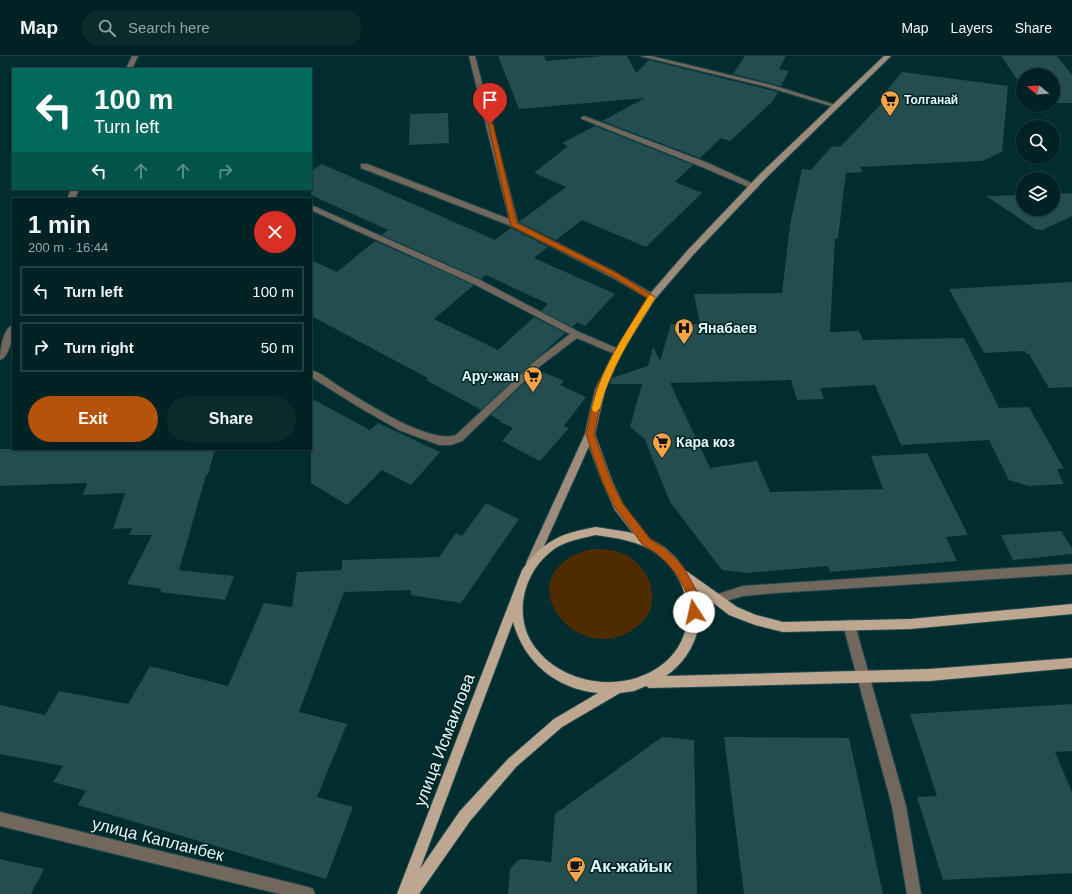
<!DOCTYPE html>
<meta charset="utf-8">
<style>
body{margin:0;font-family:Arial,sans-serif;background:#0a2a2c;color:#f1f3f6;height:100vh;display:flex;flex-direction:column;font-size:15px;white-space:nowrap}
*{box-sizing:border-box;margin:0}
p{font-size:13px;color:#95a4a6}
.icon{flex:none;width:22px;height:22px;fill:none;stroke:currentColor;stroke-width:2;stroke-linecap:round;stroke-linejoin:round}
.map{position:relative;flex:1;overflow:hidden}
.side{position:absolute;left:12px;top:142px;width:300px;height:252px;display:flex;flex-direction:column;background:#002224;border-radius:0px;box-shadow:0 1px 3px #0004,0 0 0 1px #223f41}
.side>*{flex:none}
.top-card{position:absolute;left:12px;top:12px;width:300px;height:122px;border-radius:0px;box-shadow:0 1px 3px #0004,0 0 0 1px #223f41;background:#00695c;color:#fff;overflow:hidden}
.needle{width:26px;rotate:288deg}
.controls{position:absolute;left:1016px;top:12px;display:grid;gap:8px}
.controls a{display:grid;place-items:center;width:44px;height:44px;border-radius:50%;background:#002224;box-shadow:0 1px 3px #0004,0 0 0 1px #223f41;font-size:20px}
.pin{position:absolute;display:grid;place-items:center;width:34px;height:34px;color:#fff;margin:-41px -17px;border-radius:50% 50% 50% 0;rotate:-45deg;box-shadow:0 0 4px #0007}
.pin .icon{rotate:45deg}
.me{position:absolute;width:44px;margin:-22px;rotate:350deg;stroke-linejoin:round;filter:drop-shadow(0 0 3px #0008)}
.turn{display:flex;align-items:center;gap:14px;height:84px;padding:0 16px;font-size:18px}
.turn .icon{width:52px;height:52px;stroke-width:2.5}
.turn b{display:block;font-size:28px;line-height:34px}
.lanes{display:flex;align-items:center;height:38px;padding:0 16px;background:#0003;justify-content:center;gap:20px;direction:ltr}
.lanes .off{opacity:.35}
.round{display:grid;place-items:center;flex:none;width:42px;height:42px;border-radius:21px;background:#0a2a2c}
.head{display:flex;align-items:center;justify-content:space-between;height:68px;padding:0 16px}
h1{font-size:24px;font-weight:600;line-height:30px}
.button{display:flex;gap:8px;margin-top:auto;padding:8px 16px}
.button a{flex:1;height:46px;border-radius:24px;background:#b45309;color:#fff;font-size:16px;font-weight:600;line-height:46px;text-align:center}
.button a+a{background:#0a2a2c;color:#f1f3f6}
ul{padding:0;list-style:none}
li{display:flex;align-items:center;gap:12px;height:50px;margin:0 8px 6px;padding:0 8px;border:2px solid #223f41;border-radius:0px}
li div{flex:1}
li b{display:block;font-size:15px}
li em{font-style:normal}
header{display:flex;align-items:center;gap:24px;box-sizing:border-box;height:56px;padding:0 20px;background:#002224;border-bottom:1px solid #223f41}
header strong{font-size:19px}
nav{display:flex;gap:22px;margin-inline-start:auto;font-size:14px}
.search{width:280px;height:36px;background:#0a2a2c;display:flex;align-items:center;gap:10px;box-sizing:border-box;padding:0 14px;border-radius:22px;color:#95a4a6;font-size:15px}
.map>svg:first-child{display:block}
.green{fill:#4f2c00}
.building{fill:#234d4f}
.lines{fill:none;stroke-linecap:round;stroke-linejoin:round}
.service-casing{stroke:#204a4c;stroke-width:2}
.minor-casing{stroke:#204a4c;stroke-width:2}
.secondary-casing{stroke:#204a4c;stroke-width:2}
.primary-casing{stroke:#204a4c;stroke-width:2}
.service{fill:#72675d;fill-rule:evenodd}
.minor{fill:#72675d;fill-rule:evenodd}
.secondary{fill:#9d8b7b;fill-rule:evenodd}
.primary{fill:#bda791;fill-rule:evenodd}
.route{fill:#b45309;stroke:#753606}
.slow{fill:#f59e0b}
.labels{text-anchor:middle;stroke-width:3;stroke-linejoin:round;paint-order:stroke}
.far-poi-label{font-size:12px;font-weight:bold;fill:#e3f9f9;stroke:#022324;text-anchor:start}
.poi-label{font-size:14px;font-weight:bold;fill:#e3f9f9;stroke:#022324;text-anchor:start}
.near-street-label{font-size:17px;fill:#e3f9f9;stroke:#022324}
.near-poi-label{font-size:17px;font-weight:bold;fill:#e3f9f9;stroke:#022324;text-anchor:start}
</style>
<header>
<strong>Map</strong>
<div class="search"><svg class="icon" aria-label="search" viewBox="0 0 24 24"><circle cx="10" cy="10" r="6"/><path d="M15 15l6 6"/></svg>Search here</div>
<nav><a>Map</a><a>Layers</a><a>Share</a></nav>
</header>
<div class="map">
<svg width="1072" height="838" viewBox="0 0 1072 838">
<rect width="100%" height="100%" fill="#002e30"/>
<path class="green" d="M592,493c10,0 20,0 30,4 28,11 42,50 18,71 -60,54 -142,-52 -48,-75z"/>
<path class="building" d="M498,0h46l2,5 57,-5h24l9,17 13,-13 129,32 -6,10 -42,39 -9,-3 -21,20 -98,-37 43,-23 -126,11z
M745,0h41l-7,13 10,2 -8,15 -48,-12z
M1001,0h56l15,19v28h-19v-28h-30v13z
M902,16l106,14 -6,66 -20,9 -122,6 3,5 -17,1 -8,65 -3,1 -5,93 29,-1 4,9 101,-2 35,70 30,-1 35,62h-7l7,15 -35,2 -20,-6 -20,-40 -88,5 -26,-60 -55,3 4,11 -27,1 -6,-20 -121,3 40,85 47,-7 13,31 113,-3 -12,-33 56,-3 41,82 -22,2 11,24 -127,11 -2,-6 -82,7 -24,-3 -52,-68 -26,-64 -14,-11 12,-43h-32l2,-6 36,-12 5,-19 7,14 11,-37h29l-6,-30 88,-1 8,-68 12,-56 9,1 20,-23 10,-1 47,-49 -5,-2z
M448,57l1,30 -40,2 1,-31z
M595,70l98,39 -18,17 27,11 -56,54 -64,-27 -26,20 -37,-18 47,-35 -32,-14 34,-27 -6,-3z
M322,108l173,76 16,-12 37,19 -14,11 81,36 -30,32 -8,-4 -5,5 -31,-16 7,-7 -62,-29 -5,4 -99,-44 6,-5 -77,-35v-24z
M1072,137v23l-29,14 -8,-1 -49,-33 37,-1v14h30v-15z
M375,185l99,44 -40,34 64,31 36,-33 31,16 -84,77 -55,-30 2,-2 -117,-62v-56l26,12z
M1072,226v105l-23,1 -20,-34h-2l-2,-3 -41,2 -35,-64z
M538,314l26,11 -4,4 26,12 -22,29 5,2 -29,33 -38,-20 11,-13 -13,-6 1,-1 -10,-6z
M311,342l59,32 8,-7 62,29 -29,33 -29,-15 -35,35 -36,-22z
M0,393h215l-7,26h-2l-27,95 55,6 -9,24 -65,-8 2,-3 -35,-5 25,-49h-22l2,-7 -19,1 12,-36 -42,2 4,-12 -87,3z
M486,447l33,16 -58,84 -50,-8v-5l-67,2 -45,120 48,12 -30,73 36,10 -27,72 -248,-74 8,-14 -33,-9 10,-16 -63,-12v-49l45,10 14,-24 69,13 22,-38 78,20 36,-83 28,4 5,-35 45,-2v-10l97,-3 17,-24 6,3z
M1061,475l11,17v6l-59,6 -12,-25z
M1072,648v47l-17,1 17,40v81l-129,7 -26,-83 20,-1 -27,-82z
M662,681l32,3 3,154h-189l2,-25 7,-8 6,-2 28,3 4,-48z
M724,681l125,1 34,156h-139z
M0,803l44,10 -13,25h-31z"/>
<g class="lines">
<g class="service-casing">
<path id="service" d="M849,564l4,1 2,4 51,181 15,88h-14l-15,-88 -49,-181 2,-4z"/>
</g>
<g class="minor-casing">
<path id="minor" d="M132,0h6l-6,13h-6z
M469,0h6l43,167 99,50 38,22 1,2 -1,2h-6l-38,-22 -100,-51 -150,-58v-4h6l142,55z
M640,0h11l124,30 64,20 -5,1 -63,-19z
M584,60l124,47 50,23 -1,2h-6l-49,-21 -120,-48 -1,-1z
M71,133h8l-4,10h-8z
M311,149l169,75 99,52 42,18 1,2 -4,3 -3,-1 -38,-16 -37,28 -78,75 -11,4h-12l-40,-15 -42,-24 -46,-29v-7c10,3 20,11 29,17 23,14 90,58 116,48l78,-73 36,-28 -96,-50 -163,-74z
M13,269c0,9 -3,32 -13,35 0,-9 3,-32 13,-35z
M1072,508v10l-297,19 -32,3 -27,8 -4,-2 -2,-3 2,-3 31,-10z
M0,756l308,75 5,2 2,5h-35l-280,-68z"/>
</g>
<g class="secondary-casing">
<path id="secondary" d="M884,0h7l-124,121 -74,78 -38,44 -33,53 -17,38 -10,44 17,47 11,23 27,35 1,3 -1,3 -4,1 -4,-1 -27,-35 -13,-29 -13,-35 -54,120 -4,2 -4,-2 -1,-3 59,-129 10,-44 19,-38 35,-57 38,-44 74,-78z"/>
</g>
<g class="primary-casing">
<path id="primary" d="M596,471l32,5 22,7 14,8 12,11 9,12 52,37 19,8 27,7 127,-3 162,-15v10l-162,15 -127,3 -28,-7 -26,-10 -35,-27c14,32 0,69 -28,88l263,-7 143,-11v10l-143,13 -280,7 -3,-2 -12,5 -14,2 -58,34 -46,40 -46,54 -51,73h-22l125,-324c21,-29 39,-37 74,-43zM596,479c21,3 42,6 60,18 37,27 44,82 7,111 -38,30 -100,22 -129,-18 -23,-33 -9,-80 25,-100 11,-6 24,-8 37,-11zM513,566c11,40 43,67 85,71l-44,26 -46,40 -48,52 -40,58z"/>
</g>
<use href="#service" class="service"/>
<use href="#minor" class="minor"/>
<use href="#secondary" class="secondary"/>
<use href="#primary" class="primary"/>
</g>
<path class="route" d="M488,66l5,2 24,99 100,50 38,24 -33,55 -18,38 -10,44 17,47 12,23 27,35 13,8 11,10 10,11 12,22 4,22 -2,3 -4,1 -3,-1 -5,-24 -9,-16 -10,-12 -11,-10 -13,-8 -27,-36 -14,-28 -16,-47 10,-44 18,-38 33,-54 -35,-22 -101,-50z"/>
<path class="slow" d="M651,239l4,3c-21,35 -45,70 -55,110l-4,4 -3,-1 -1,-3c10,-41 34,-76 57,-112z"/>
<defs>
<g id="supermarket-pin" transform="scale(1)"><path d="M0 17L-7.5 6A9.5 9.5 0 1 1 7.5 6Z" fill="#f6a247" stroke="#022324"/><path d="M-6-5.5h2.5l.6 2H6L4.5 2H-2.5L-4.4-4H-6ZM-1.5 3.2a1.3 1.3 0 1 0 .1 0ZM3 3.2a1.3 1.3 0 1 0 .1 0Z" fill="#111"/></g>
<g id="hospital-pin" transform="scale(1)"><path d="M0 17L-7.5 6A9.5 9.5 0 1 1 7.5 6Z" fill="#f6a247" stroke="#022324"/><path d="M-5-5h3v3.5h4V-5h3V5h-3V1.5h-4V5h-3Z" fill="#111"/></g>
<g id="cafe-pin" transform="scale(1)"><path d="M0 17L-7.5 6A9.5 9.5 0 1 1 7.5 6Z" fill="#f6a247" stroke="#022324"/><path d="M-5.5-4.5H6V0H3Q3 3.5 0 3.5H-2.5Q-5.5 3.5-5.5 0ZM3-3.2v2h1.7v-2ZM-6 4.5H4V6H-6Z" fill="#111"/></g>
</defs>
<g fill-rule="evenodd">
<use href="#supermarket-pin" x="890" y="44"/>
<use href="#hospital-pin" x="684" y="272"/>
<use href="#supermarket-pin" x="533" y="320"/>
<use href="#supermarket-pin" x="662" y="386"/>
<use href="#cafe-pin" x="576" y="810"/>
</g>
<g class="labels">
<g class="far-poi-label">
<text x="904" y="48">Толганай</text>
</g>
<g class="poi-label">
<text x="698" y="277">Янабаев</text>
<text x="519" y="325" text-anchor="end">Ару-жан</text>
<text x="676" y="391">Кара коз</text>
</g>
<g class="near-street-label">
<text transform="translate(444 684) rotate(-69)" y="6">улица Исмаилова</text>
<text transform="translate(158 783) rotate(14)" y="6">улица Капланбек</text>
</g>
<g class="near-poi-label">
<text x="590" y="816">Ак-жайык</text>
</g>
</g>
</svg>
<div class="controls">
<a><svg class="needle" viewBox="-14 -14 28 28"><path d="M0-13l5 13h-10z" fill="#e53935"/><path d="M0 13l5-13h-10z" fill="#95a4a6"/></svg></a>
<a><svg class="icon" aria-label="search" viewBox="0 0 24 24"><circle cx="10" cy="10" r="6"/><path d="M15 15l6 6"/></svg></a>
<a><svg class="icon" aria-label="layers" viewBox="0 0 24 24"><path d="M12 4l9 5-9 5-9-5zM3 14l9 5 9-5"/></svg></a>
</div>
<div class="pin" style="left:490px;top:68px;background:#d93025"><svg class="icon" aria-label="arrive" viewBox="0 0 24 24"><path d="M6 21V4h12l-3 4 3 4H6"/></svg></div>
<svg class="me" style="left:694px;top:556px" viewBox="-20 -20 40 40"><circle r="19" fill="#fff"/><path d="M0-13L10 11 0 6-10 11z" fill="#b45309"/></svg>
<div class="top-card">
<div class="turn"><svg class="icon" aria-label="left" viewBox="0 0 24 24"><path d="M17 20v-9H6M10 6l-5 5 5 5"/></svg><div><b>100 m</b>Turn left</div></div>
<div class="lanes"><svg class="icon" aria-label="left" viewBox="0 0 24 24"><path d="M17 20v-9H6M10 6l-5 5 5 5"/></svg><svg class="icon off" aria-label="ahead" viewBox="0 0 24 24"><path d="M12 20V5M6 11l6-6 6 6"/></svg><svg class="icon off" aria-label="ahead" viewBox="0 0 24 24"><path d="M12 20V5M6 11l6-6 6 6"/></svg><svg class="icon off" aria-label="right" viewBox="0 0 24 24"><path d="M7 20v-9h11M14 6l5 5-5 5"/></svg></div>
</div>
<section class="side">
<div class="head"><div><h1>1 min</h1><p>200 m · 16:44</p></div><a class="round" style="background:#d93025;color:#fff"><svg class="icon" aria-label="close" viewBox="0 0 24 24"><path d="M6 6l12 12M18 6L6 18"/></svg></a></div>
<ul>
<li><svg class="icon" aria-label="left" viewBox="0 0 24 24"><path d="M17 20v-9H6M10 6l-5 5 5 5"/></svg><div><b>Turn left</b></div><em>100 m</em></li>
<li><svg class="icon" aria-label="right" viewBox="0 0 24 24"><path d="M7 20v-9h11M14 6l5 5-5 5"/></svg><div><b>Turn right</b></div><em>50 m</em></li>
</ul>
<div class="button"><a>Exit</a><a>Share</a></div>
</section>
</div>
